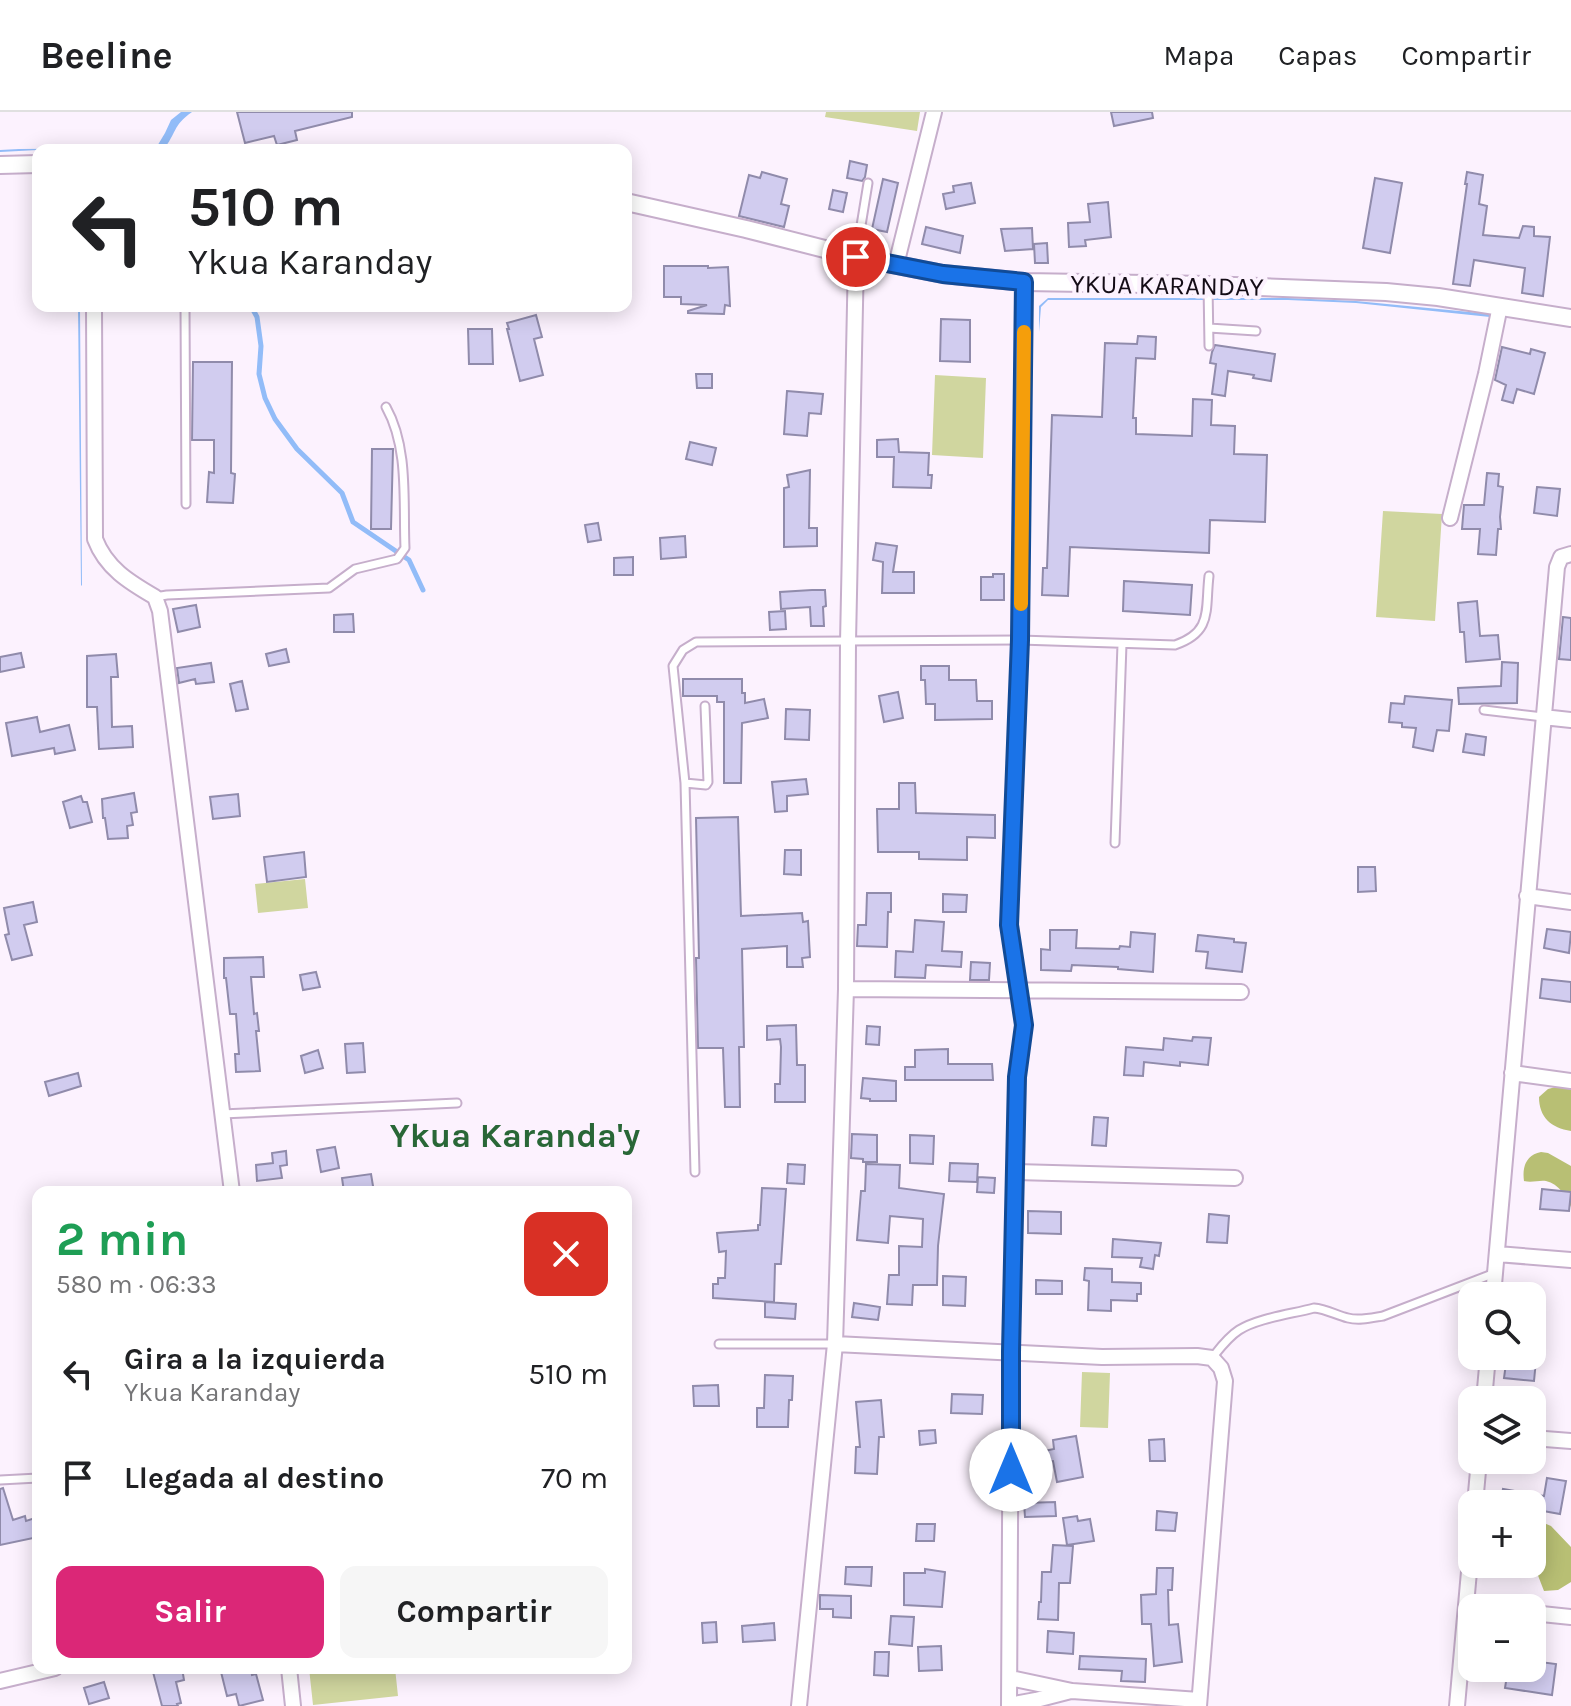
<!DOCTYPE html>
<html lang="es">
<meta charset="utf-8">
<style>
body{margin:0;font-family:Karla,sans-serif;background:#f6f6f6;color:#202124;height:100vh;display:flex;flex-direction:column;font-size:30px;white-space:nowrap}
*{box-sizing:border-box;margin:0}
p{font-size:26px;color:#757577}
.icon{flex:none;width:44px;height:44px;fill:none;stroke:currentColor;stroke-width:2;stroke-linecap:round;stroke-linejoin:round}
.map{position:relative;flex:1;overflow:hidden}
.details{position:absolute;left:32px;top:1074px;width:600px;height:488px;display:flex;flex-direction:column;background:#fff;border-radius:16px;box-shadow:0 4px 20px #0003}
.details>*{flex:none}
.guide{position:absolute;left:32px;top:32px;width:600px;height:168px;border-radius:16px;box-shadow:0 4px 20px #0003;background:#fff;color:#202124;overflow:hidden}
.tools{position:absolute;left:1458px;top:1170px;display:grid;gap:16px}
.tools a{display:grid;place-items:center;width:88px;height:88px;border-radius:16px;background:#fff;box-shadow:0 4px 20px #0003;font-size:40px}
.pin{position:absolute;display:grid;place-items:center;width:68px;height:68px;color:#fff;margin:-34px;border:4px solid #fff;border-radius:50%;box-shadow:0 2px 8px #0007}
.me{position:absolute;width:88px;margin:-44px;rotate:0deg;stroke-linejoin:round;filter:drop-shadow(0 0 6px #0008)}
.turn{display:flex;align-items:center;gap:28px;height:168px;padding:0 24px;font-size:36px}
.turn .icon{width:104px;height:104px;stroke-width:2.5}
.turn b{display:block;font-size:56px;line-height:68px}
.round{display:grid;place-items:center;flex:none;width:84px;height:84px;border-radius:16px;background:#f6f6f6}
.summary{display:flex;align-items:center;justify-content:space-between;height:136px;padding:0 24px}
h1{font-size:48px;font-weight:700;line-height:60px;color:#1e9e55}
.button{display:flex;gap:16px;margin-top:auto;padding:16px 24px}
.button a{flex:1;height:92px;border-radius:16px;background:#db2777;color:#fff;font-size:32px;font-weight:700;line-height:92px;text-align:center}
.button a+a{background:#f6f6f6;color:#202124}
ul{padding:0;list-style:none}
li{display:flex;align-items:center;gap:24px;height:104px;padding:0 24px}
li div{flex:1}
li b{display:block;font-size:30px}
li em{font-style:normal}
header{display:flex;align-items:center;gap:48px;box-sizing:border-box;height:112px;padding:0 40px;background:#fff;border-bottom:2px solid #e0e0e0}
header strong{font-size:38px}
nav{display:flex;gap:44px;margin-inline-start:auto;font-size:28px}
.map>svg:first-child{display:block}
.green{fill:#d0d69f}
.forest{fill:#b8bf74}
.water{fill:#92bcf8}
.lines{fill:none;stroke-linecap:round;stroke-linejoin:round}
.stream{stroke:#92bcf8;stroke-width:5}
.building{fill:#d1ccef;stroke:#908bab;stroke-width:2}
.service-casing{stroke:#c6aecb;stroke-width:11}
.minor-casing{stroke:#c6aecb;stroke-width:18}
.tertiary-casing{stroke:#c6aecb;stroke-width:20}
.service{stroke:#fff;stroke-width:7}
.minor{stroke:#fff;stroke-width:14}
.tertiary{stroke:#fff;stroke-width:16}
.route-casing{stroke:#114b97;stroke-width:20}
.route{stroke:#1a73e8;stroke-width:14}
.slow{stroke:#f59e0b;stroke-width:14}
.labels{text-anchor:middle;stroke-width:8;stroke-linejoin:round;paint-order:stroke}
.street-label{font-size:26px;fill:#140c16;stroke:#fcf2fe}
.district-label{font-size:34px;font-weight:bold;fill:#296737;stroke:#fcf2fe}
</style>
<header>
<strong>Beeline</strong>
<nav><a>Mapa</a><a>Capas</a><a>Compartir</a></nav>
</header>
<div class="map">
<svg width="1571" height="1594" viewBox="0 0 1571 1594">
<rect width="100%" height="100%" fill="#fcf2fe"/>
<path class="green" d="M826,0h94l-3,19 -92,-14z
M935,263l51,3 -3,80 -51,-3z
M1383,399l59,3 -7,107 -59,-4z
M305,767l3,29 -50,5 -3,-29z
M1082,1260l28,1 -2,55 -28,-1z
M309,1556h86l3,28 -85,9z"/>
<path class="forest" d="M1571,971v48c-20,-3 -32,-14 -32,-34l9,-8z
M1541,1040l7,1 23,13v41c-5,-11 -12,-23 -25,-26 -7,-1 -14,2 -22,0 -2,-14 2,-26 17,-29z
M1532,1406l19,8 20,21v35l-13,8 -14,1 -12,-31z"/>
<path class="water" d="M181,0h11c-20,14 -15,21 -29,38h-125l-38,2v-2l19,-1 137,-1 9,-15 6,-13z
M1048,186h240l68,3 134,13v3l-134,-14 -68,-3h-240l-7,7 -2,25v-26z
M78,194h2l2,280 -1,-1z"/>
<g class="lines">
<path class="stream" d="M251,194l6,11 4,29 -2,28 6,24 10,21 22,30 45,44 11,29 56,38 14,30"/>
</g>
<path class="building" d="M237,0h115v5l-57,14 2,9 -20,5 -3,-9 -29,7z
M1111,0h41l1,6 -39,8z
M850,49l17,4 -2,12 -3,4 -15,-3z
M762,60l25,7 -6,25 8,2 -5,21 -45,-11 10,-41 11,3z
M1467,60l16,3 -4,29 8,2 -4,29 36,3 4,-12 11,1v9l16,1 -7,59 -21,-3 3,-25 -51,-8 -4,26 -17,-2 14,-100h-2z
M1375,66l27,5 -12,70 -27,-5z
M883,67l15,4 -11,49 -15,-3z
M971,71l4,20 -29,6 -3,-15 11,-2 -1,-6z
M833,78l14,3 -4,19 -14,-3z
M1108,90l3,35 -26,3 1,6 -17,1 -1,-24 22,-1 -2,-18z
M926,115l37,9 -3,17 -38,-9z
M1032,116l1,21 -28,2 -4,-22z
M1047,131l1,20h-13l-1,-19z
M664,154h44v2l20,-1 2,39 -5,-1 -1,9 -36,-1v-2l19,-6 -26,-1v-7h-17z
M536,203l6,22 -8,2 9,36 -23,6 -13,-52h2l-2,-6z
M941,207l29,1v42l-30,-1z
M468,217h24l1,35h-24z
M1138,224l18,1 -1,22 -19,-1 -3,60h3v16l56,2 1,-37 19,1 -1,25 24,1 -1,28 33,1 -2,67 -55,-2 -1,33 -139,-6 -2,49 -26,-1 1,-27h4l5,-153 50,2 3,-74 32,1z
M1215,233l60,9 -4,27 -18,-3 1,-3 -26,-4 -3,25 -13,-2 4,-30 -6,-1 2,-11z
M1502,235l28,7 1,-5 14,4 -11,41 -17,-5 -4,14 -11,-3 4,-15 -11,-5z
M193,250h39l-1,111 4,1 -2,29 -26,-1 2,-30 5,1v-33h-22z
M696,262h16v14h-15z
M787,279l36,3 -2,20 -12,-1 -2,23 -23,-2z
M898,327l1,13 30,1 -1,22h4l-1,13 -38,-1 1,-30h-17v-17z
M690,330l26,6 -4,17 -26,-6z
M372,337h21l-2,80h-20z
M810,358l-1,58h8v18l-33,1v-59l5,-1 -2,-12z
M1487,361l12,1 -1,12 5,1 -3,30 1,12h-3l-2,26 -18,-1 2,-25h-18l2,-24h20z
M1537,375l23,2 -3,27 -23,-3z
M598,411l3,17 -13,2 -3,-17z
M685,424l1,21 -25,2 -1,-21z
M876,431l21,3 -4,26h21v21h-32l1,-31 -10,-2z
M633,445v18h-19v-17z
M993,462h11v26h-23v-23h12z
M1124,469l68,4 -2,30 -67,-4z
M812,478h13l1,16 -3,1 1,19h-13l-1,-19 -29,2 -1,-17z
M1477,489l3,35 18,-1 2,24 -34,3 -2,-30h-4l-2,-29z
M196,493l4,22 -22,5 -5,-23z
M785,499l1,18 -16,1 -1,-18z
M353,502l1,18h-20v-17z
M1563,505l8,1v42l-12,-1z
M286,537l3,13 -20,4 -3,-12z
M21,541l3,14 -24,5v-15z
M116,542l2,23h-7l1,50 20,-1 1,21 -34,2 -2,-42h-10v-51z
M1502,550l16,1 -1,40 -58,1 -1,-16 43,-2z
M211,551l3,19 -18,2 -1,-5 -16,4 -2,-15z
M921,554h28v14h27l1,21h15v18l-57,1v-16h-9l-1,-24h-4z
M683,567h59v14h3v10l19,-4 4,19 -26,5 -1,60h-17v-81h-7v-6h-34z
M242,569l6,28 -12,2 -6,-27z
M898,580l5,26 -19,4 -5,-26z
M1405,584l47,4 -3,31 -12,-1 -4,21 -20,-4 3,-19 -14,-1v-4l-13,-1 2,-19 13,1z
M786,597l24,1 -1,30 -24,-1z
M37,605l3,15 29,-7 6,25 -20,4 -1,-6 -42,8 -6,-33z
M1466,622l20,3 -2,18 -21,-3z
M806,667l2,15 -21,2v15l-12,1 -3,-30z
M899,671h16l1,30 79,2v23l-28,-1v23l-48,-1v-7h-41l-1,-43h22z
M134,681l3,19 -6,1 2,12 -6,1 1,12 -20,1 -3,-21h-2l-1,-19z
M238,682l2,22 -27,3 -3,-22z
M81,684l2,6h4l5,20 -22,6 -7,-26z
M738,705l3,99 61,-3 1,9 5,-1 2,36 -8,1 1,9h-16v-21l-45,3 2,98h-5l1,60h-15l-2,-59h-25l-2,-90h3l-3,-140z
M785,738h16v25l-17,-1z
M304,740l2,25 -39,5 -3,-25z
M1358,755h17l1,24 -18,1z
M867,781h24v19h-3l-1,35 -30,-1 1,-21h8z
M943,782l24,1 -1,17h-23z
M33,790l4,20 -13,3 8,30 -20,5 -7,-25 4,-1 -5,-26z
M915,808l29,2 -2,29 20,1 -1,15 -35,-2 -1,13 -30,-1 1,-26 17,1z
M1547,817l24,3 -2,21 -25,-5z
M1050,818h27l-1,18 43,1 1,-3 10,1 1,-15 24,2 -2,38 -35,-3v-2l-46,-2 -1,6 -30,-1v-21l9,1z
M1198,823l36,4v3l12,1 -4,29 -36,-4 2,-16 -12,-1z
M263,845l1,20h-13l3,37 3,-1 2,18h-3l4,40 -24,1 -1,-18h4l-3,-40h-6l-4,-36h-2v-20z
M971,850l19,1 -1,17h-19z
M316,860l4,15 -17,3 -3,-15z
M1542,867l29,3v20l-31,-4z
M796,913l1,40h8v37h-30v-18h5l1,-37 -1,-8 -13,1v-14z
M867,914l13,1 -1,18 -13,-1z
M1193,925l18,1 -3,27 -28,-3v4l-36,-4 -1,14 -19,-1 2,-28 37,3 1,-12 28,3z
M363,931l2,29 -18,1 -2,-29z
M948,937v15h44l1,16h-88v-13h10v-17z
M318,938l5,18 -18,5 -4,-17z
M78,961l3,13 -32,10 -4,-14z
M863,966l33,3v20h-26v-2l-9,-1z
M1094,1005l14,1 -2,28 -14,-1z
M852,1022l25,1v27h-14v-3l-12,-1z
M910,1023l24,1 -1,28 -23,-1z
M335,1035l4,21 -18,4 -4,-22z
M286,1039l1,14 -7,1 2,12 -25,3 -1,-16 17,-2 -1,-10z
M950,1051l28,1 -1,18 -28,-1z
M788,1052l17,1 -1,19 -17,-1z
M866,1052l34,1 -1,23 45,6 -6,52 -1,39h-24l-1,20 -25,-1 2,-29h10v-29l23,1 1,-28 -33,-3 -2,27 -31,-3 4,-49h4z
M371,1062l3,18h-30l-2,-14z
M978,1065l17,1 -1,15 -17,-1z
M762,1076l24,1 -5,75h-6l-1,38 -61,-4v-14h5v-6h7l1,-27 -7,1 -2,-19 41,-3v-5h2z
M1542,1077l29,3 -2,19 -29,-2z
M1028,1099l33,1v22l-33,-1z
M1209,1102l20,2 -2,27 -20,-1z
M1113,1127l48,4 -2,13 -4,-1 -2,14 -13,-2 2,-9 -30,-1z
M1085,1156l27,1v13l29,1v11h-4v7l-26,-1v11l-23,-1 1,-29 -5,-1z
M943,1164l23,1 -1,29 -22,-1z
M1036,1168l26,1v13h-26z
M765,1190l31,2 -1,15 -30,-2z
M854,1191l26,4 -2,13 -26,-3z
M1507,1244l29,4 -2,21 -30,-3z
M765,1263l28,1 -1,24h-3l-1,27h-31v-19h7z
M718,1273l1,21h-25l-1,-20z
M952,1282l31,1 -1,19 -31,-1z
M881,1288l3,37h-5l-2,37 -22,-1 1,-26h4l-4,-45z
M935,1318l1,13 -16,2 -1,-14z
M1076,1324l7,41 -26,5 -4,-21 -7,1 -2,-11 10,-2 -1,-9z
M1164,1327l1,22h-15l-1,-21z
M1547,1366l19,3 -6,33 -28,-5v-5h-32l3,-15 41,7z
M3,1376l10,32 12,-4 1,5 9,-3 3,19 -38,8v-56z
M1055,1390l1,14 -31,1 -1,-14z
M1157,1399l20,2 -2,18 -19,-1z
M1077,1404l1,5 12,-2 4,22 -27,4 -4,-27z
M917,1412h18l-1,17h-18z
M1053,1433l20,1 -3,37h-11l-1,37 -20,-1 1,-17h2l1,-30h9z
M846,1455h26l-1,19 -26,-2z
M1157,1456h16l-1,22h-4l1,35 9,-1 4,38 -28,4 -3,-42h-9l-1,-29 15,-1z
M925,1457l20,3 -3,35 -38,-2v-32h21z
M820,1483l31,1v22l-18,-1v-8h-13z
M891,1504l23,1 -2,29 -23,-2z
M716,1510l1,20 -14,1 -1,-20z
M774,1511l1,17 -32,2 -1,-16z
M1048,1519l26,2 -1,21 -26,-2z
M941,1534l1,24 -23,1 -1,-24z
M875,1540h14l-1,24 -14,-1z
M1080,1544l66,3 -1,23 -24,-1 1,-10 -43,-2z
M1540,1550l16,2 -4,31 -47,-7 3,-19 31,4z
M167,1556h15l2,12 -8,2 5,21 -4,1 1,2h-16l-9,-34z
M220,1556h31l1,7 4,-1 7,26 -24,6 -3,-12 -9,2z
M104,1570l5,16 -20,6 -5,-16z"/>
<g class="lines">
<g class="service-casing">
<path id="service" d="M856,144l12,-73
M1208,173l1,61
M185,194l1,198
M1209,216l47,3
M155,485l12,-2 162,-7 26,-19 42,-10 8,-11c-2,-46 4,-100 -19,-141
M1484,598l59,7
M685,671l21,2 2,-3 -3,-76
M1115,731l7,-199
M222,1002l235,-11
M695,1060l-10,-389 -12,-117 10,-16 13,-8 324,-2 155,5c38,-13 30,-35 34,-69
M719,1232h116
M1212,1246c8,-10 16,-21 27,-28 19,-12 53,-16 75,-22 12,1 22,7 34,10 11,3 23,0 35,-2l112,-43
M0,1368l38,-2"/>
</g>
<g class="minor-casing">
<path id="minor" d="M896,153l38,-153
M94,194l1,233c11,29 34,43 60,58l5,14 72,581
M1450,406l36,-144 14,-68
M1543,605l28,3
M1527,784l44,6
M846,877l395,3
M1512,961l59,8
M1015,1060l220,6
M1497,1142l74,6
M1493,1184l64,-729 4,-10 10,-3
M835,1232l267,13 95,-1 15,2 9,10 4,13 -26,325
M1484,1288l4,-44
M1532,1326l39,3
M1475,1392l4,-44
M1466,1494l21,2
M1532,1501l39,4
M289,1556l4,38
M1010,1566l62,13 127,9
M0,1569l55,-13
M1009,1593l27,-5 35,-9
M799,1594l36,-362 11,-355 2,-347 8,-385
M1009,1594l2,-354 6,-275 7,-52 -15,-100 11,-285 4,-358
M1457,1594l15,-168"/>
</g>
<g class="tertiary-casing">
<path id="tertiary" d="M0,53l38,-1
M626,90l120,27 110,28 87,17 81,8 184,3 178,7 52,5 133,21"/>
</g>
<use href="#service" class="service"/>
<use href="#minor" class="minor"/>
<use href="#tertiary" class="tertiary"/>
</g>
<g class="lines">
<g class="route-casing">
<path id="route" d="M856,145l87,17 81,8 -4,358 -11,285 15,100 -7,52 -6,275v118"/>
</g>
<use href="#route" class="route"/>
<path class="slow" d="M1021,492l3,-272"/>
</g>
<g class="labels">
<g class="street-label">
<text transform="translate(1167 173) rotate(1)" y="9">YKUA KARANDAY</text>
</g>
<g class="district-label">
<text x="515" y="1035">Ykua Karanda'y</text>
</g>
</g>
</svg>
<div class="tools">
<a><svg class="icon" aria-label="search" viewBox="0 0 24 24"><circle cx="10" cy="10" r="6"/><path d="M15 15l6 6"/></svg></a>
<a><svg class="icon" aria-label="layers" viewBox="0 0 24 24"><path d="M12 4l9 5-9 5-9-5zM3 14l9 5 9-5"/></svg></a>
<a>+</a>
<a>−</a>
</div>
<div class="pin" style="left:856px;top:145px;background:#d93025"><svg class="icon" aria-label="arrive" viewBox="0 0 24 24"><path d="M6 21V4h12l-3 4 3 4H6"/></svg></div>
<svg class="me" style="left:1011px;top:1358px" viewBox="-20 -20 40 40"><circle r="19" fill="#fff"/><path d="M0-13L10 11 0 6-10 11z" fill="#1a73e8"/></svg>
<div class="guide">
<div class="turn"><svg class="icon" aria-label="left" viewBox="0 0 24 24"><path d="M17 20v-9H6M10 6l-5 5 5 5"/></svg><div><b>510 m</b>Ykua Karanday</div></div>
</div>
<section class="details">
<div class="summary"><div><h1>2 min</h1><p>580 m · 06:33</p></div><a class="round" style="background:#d93025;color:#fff"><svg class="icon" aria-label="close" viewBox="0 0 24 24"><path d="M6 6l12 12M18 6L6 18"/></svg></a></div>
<ul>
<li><svg class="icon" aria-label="left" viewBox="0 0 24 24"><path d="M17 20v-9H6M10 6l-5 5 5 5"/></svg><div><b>Gira a la izquierda</b><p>Ykua Karanday</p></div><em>510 m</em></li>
<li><svg class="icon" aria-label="arrive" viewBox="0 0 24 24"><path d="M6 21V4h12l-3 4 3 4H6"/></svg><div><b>Llegada al destino</b></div><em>70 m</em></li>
</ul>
<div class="button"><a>Salir</a><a>Compartir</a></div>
</section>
</div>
